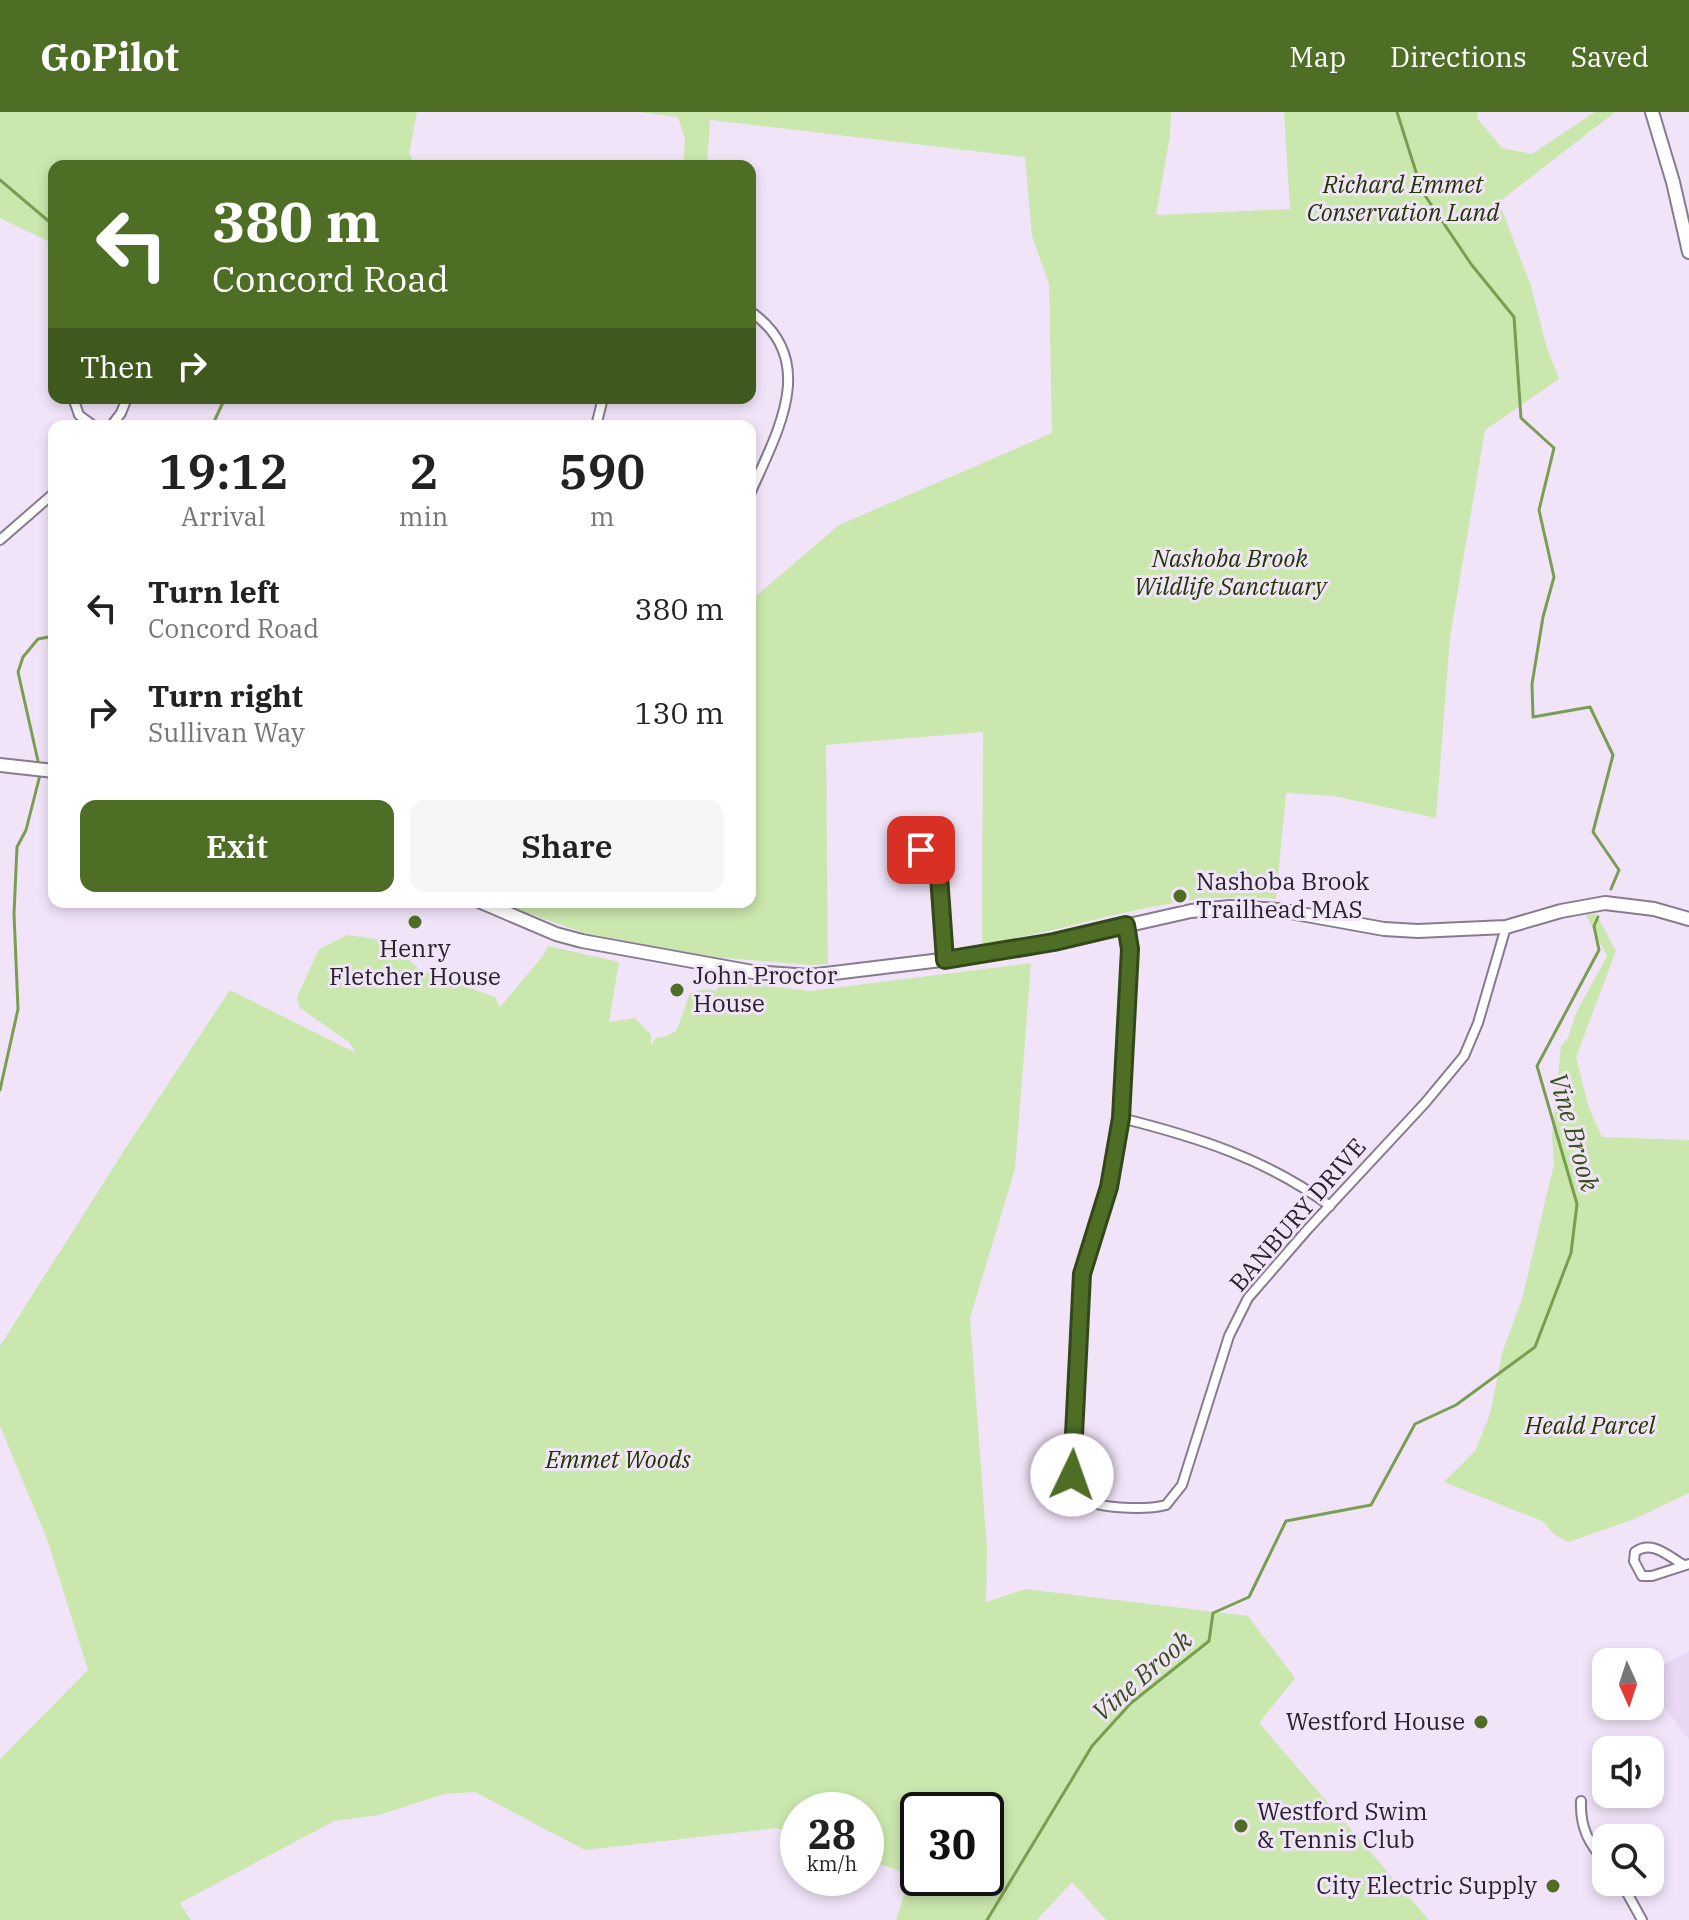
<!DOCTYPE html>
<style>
body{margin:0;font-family:"IBM Plex Serif",serif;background:#f6f6f6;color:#222;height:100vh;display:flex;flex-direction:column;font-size:30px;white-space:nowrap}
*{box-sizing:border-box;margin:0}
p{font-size:26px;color:#767676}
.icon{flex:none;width:44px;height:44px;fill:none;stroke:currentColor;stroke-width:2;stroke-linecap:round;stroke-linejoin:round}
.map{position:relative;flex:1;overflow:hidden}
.drawer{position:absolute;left:48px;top:308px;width:708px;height:488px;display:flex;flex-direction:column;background:#fff;border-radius:16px;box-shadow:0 4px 12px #0003}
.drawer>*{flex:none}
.guide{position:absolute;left:48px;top:48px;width:708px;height:244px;border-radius:16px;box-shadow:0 4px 12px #0003;background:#4e6e25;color:#fff;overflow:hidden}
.needle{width:52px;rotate:177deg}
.fabs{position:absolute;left:1592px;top:1536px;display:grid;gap:16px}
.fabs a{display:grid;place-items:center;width:72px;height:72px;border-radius:16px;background:#fff;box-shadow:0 4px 12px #0003;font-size:40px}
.speed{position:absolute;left:780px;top:1680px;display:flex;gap:16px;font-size:40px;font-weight:700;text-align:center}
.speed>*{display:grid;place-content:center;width:104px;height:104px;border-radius:50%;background:#fff;box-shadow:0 4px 12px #0003;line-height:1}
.speed small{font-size:20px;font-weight:400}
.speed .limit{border:4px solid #111;border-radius:12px;background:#fff;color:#111}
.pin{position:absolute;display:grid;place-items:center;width:68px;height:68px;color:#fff;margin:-34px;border-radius:16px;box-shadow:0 4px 12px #0006}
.me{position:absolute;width:88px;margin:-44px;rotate:3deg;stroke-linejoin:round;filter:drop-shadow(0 0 6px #0008)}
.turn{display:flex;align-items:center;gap:28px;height:168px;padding:0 32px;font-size:36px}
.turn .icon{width:104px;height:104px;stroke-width:2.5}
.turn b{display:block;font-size:56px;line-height:68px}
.then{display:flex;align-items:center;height:76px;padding:0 32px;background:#0003;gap:16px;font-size:30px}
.eta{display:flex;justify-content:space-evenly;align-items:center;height:136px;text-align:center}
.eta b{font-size:48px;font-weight:600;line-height:56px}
.action{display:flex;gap:16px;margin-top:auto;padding:16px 32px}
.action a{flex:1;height:92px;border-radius:16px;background:#4e6e25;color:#fff;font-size:32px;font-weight:600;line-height:92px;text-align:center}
.action a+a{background:#f6f6f6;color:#222}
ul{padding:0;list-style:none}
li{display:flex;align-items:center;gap:24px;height:104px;padding:0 32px}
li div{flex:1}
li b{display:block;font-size:30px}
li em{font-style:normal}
header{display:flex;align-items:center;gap:48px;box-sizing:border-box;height:112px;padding:0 40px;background:#4e6e25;color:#fff}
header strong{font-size:38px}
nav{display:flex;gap:44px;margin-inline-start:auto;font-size:28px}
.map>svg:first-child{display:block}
.built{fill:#e9d7f3}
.green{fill:#cae7ad;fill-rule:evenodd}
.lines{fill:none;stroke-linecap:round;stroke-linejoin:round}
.stream{stroke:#7a9e51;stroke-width:3}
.minor-casing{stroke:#877b8e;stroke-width:12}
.secondary-casing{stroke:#877b8e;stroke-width:16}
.minor{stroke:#fff;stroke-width:8}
.secondary{stroke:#fff;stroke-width:12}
.route-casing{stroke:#334818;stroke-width:20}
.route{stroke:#4e6e25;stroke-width:14}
.poi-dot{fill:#4e6e25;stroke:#f1e4f9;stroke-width:3}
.labels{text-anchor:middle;stroke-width:6;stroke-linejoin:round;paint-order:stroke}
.park-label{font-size:24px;font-style:italic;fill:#213700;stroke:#f1e4f9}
.poi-label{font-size:24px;fill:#28232b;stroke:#f1e4f9;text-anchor:start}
.street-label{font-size:24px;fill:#28232b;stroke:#f1e4f9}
.water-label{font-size:26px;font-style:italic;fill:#374f18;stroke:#f1e4f9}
</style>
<header>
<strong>GoPilot</strong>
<nav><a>Map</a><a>Directions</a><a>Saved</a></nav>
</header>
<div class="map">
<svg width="1689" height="1808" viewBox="0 0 1689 1808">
<rect width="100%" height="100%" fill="#f1e4f9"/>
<path class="built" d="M1689,1539v89l-39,-52v-16z"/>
<path class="green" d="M0,0h417l-8,42 7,12h-362v78l-54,-26z
M640,0h531l-1,24 -14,79 134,-6 -6,-97h194l-1,6 25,30 30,6 63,-42h20l-116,90 32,84 15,59 13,34 -74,51 -35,207 -14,181 -102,-22 -48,-3 -10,106c-104,-11 -193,30 -294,45l1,-212 -157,13 2,219 -18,1 -96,-8 -130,-24 -88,-31h254v-301l89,-76 213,-92 -3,-149 -17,-48 -7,-79 -315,-37 -3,46h-24l2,-27 -7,-22z
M1596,802l20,37 -40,106 13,51 13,29 87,3v353l-55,26 -65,23 -14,-7 -13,-14 -98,-39 31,-31 15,-37 12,-61 20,-54 32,-135 -2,-29 9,-89 7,-8 8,-25 31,-57 -21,-41z
M347,823l42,6 31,29 75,27 5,10 43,-51 5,-10 71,16 -10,60 26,-4 16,17v10l5,-7 11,-2 10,-6 13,-37 16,-4 11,2 3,-12 89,12 222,-28 -16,206 -45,149 17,231 -1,53 39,-13 223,27 47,62 -36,45 170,197h-323l-34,-38 -35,38h-141l14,-45 -44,-16v-49h-68v25l-21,-7 -192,22 -110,-58 -31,2 -65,21 -45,6 -154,82 11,17h-191v-161l88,-89 -41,-131 -47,-113v-80l125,-197 105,-159 126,63 -7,-11 -49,-34 -3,-11 22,-48zM986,1698v68h-68v-68z"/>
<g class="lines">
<path class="stream" d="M1397,0l25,79 49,73 43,53 7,101 33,30 -15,62 15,67 -11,40 -11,67 1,33 57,-10 23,48 -20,77 26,38 -8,19
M0,68l52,44 2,-2
M212,314l13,-28
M38,649l-20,-89 5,-15 15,-18 16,-3
M0,978l18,-81 -4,-95 3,-67 9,-17 14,-55
M987,1808l105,-174 39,-43 78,-62 4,-28 36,-16 37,-76 85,-16 44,-81 41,-19 79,-58 36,-94 6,-49 -40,-138 62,-116 -5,-24 4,-9"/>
<g class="minor-casing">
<path id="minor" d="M750,199c71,49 26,123 0,183
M73,286l6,17 15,11
M111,314l10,-13 6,-15
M596,314l7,-28
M0,428l54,-47
M901,719l31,31 7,14 6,84
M1126,813l4,24 -9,169 -12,69 -27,87 -10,201c0,7 0,13 5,19 13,16 70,16 89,11l16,-20 47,-149 19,-38 59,-68 118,-127 39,-47 14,-33 28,-96
M1121,1006c76,19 146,41 209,88
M1684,1453c-15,-8 -32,-26 -49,-13l-1,9 8,15h10l37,-12
M1581,1689c-1,28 8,42 25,63
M1621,1770l21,38"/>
</g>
<g class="secondary-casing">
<path id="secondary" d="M1652,0l21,70 16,70
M0,653l54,6
M481,790l75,32 26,7 171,31 56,4 165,-20 80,-14 137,-31 39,-4 49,3 105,19 34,2 88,-4 55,-16 44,-8 49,6 35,10"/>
</g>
<use href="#minor" class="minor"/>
<use href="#secondary" class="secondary"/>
</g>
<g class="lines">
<g class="route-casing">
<path id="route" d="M921,738l18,26 6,84 109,-18 72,-17 4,24 -9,169 -12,69 -27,87 -10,201"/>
</g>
<use href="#route" class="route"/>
</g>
<g class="poi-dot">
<circle cx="1180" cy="784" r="8"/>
<circle cx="415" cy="810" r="8"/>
<circle cx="677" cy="878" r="8"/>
<circle cx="1481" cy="1610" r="8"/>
<circle cx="1241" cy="1714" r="8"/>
<circle cx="1553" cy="1774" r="8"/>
</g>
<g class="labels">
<g class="park-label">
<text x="1403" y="81">Richard Emmet<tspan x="1403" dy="28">Conservation Land</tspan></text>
<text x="1230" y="455">Nashoba Brook<tspan x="1230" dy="28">Wildlife Sanctuary</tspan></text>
<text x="1590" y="1322">Heald Parcel</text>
<text x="618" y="1356">Emmet Woods</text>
</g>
<g class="poi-label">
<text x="1196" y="778">Nashoba Brook<tspan x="1196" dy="28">Trailhead MAS</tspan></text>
<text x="415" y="845" text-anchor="middle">Henry<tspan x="415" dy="28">Fletcher House</tspan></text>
<text x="693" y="872">John Proctor<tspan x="693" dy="28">House</tspan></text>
<text x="1465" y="1618" text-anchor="end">Westford House</text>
<text x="1257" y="1708">Westford Swim<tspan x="1257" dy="28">&amp; Tennis Club</tspan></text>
<text x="1537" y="1782" text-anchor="end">City Electric Supply</text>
</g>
<g class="street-label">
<text transform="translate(1298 1103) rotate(-49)" y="8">BANBURY DRIVE</text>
</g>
<g class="water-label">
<text transform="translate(1574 1020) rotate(74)" y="9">Vine Brook</text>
<text transform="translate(1142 1564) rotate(-41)" y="9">Vine Brook</text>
</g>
</g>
</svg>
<div class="fabs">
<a><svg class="needle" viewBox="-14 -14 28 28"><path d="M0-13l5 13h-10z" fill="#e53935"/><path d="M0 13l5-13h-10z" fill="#767676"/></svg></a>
<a><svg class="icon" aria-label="sound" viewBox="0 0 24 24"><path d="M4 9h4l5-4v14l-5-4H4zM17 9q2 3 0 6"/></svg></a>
<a><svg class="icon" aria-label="search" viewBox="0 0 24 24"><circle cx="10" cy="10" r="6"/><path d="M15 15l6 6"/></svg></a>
</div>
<div class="speed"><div>28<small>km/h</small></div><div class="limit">30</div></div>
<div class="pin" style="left:921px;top:738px;background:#d93025"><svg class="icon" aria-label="arrive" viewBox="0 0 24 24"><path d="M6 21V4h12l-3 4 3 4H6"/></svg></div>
<svg class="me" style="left:1072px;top:1363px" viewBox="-20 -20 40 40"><circle r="19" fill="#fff"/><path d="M0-13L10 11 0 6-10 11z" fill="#4e6e25"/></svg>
<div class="guide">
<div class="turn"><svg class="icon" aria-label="left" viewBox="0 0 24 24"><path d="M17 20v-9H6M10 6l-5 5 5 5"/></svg><div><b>380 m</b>Concord Road</div></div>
<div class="then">Then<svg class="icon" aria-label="right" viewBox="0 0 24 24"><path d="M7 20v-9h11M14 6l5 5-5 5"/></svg></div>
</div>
<section class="drawer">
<div class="eta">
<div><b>19:12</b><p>Arrival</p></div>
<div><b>2</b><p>min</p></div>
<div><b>590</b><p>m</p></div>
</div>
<ul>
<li><svg class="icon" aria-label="left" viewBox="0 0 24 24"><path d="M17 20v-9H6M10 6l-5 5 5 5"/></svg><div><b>Turn left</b><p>Concord Road</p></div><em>380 m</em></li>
<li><svg class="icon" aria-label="right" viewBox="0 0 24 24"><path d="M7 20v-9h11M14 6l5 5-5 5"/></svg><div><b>Turn right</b><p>Sullivan Way</p></div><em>130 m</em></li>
</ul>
<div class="action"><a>Exit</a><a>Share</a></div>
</section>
</div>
